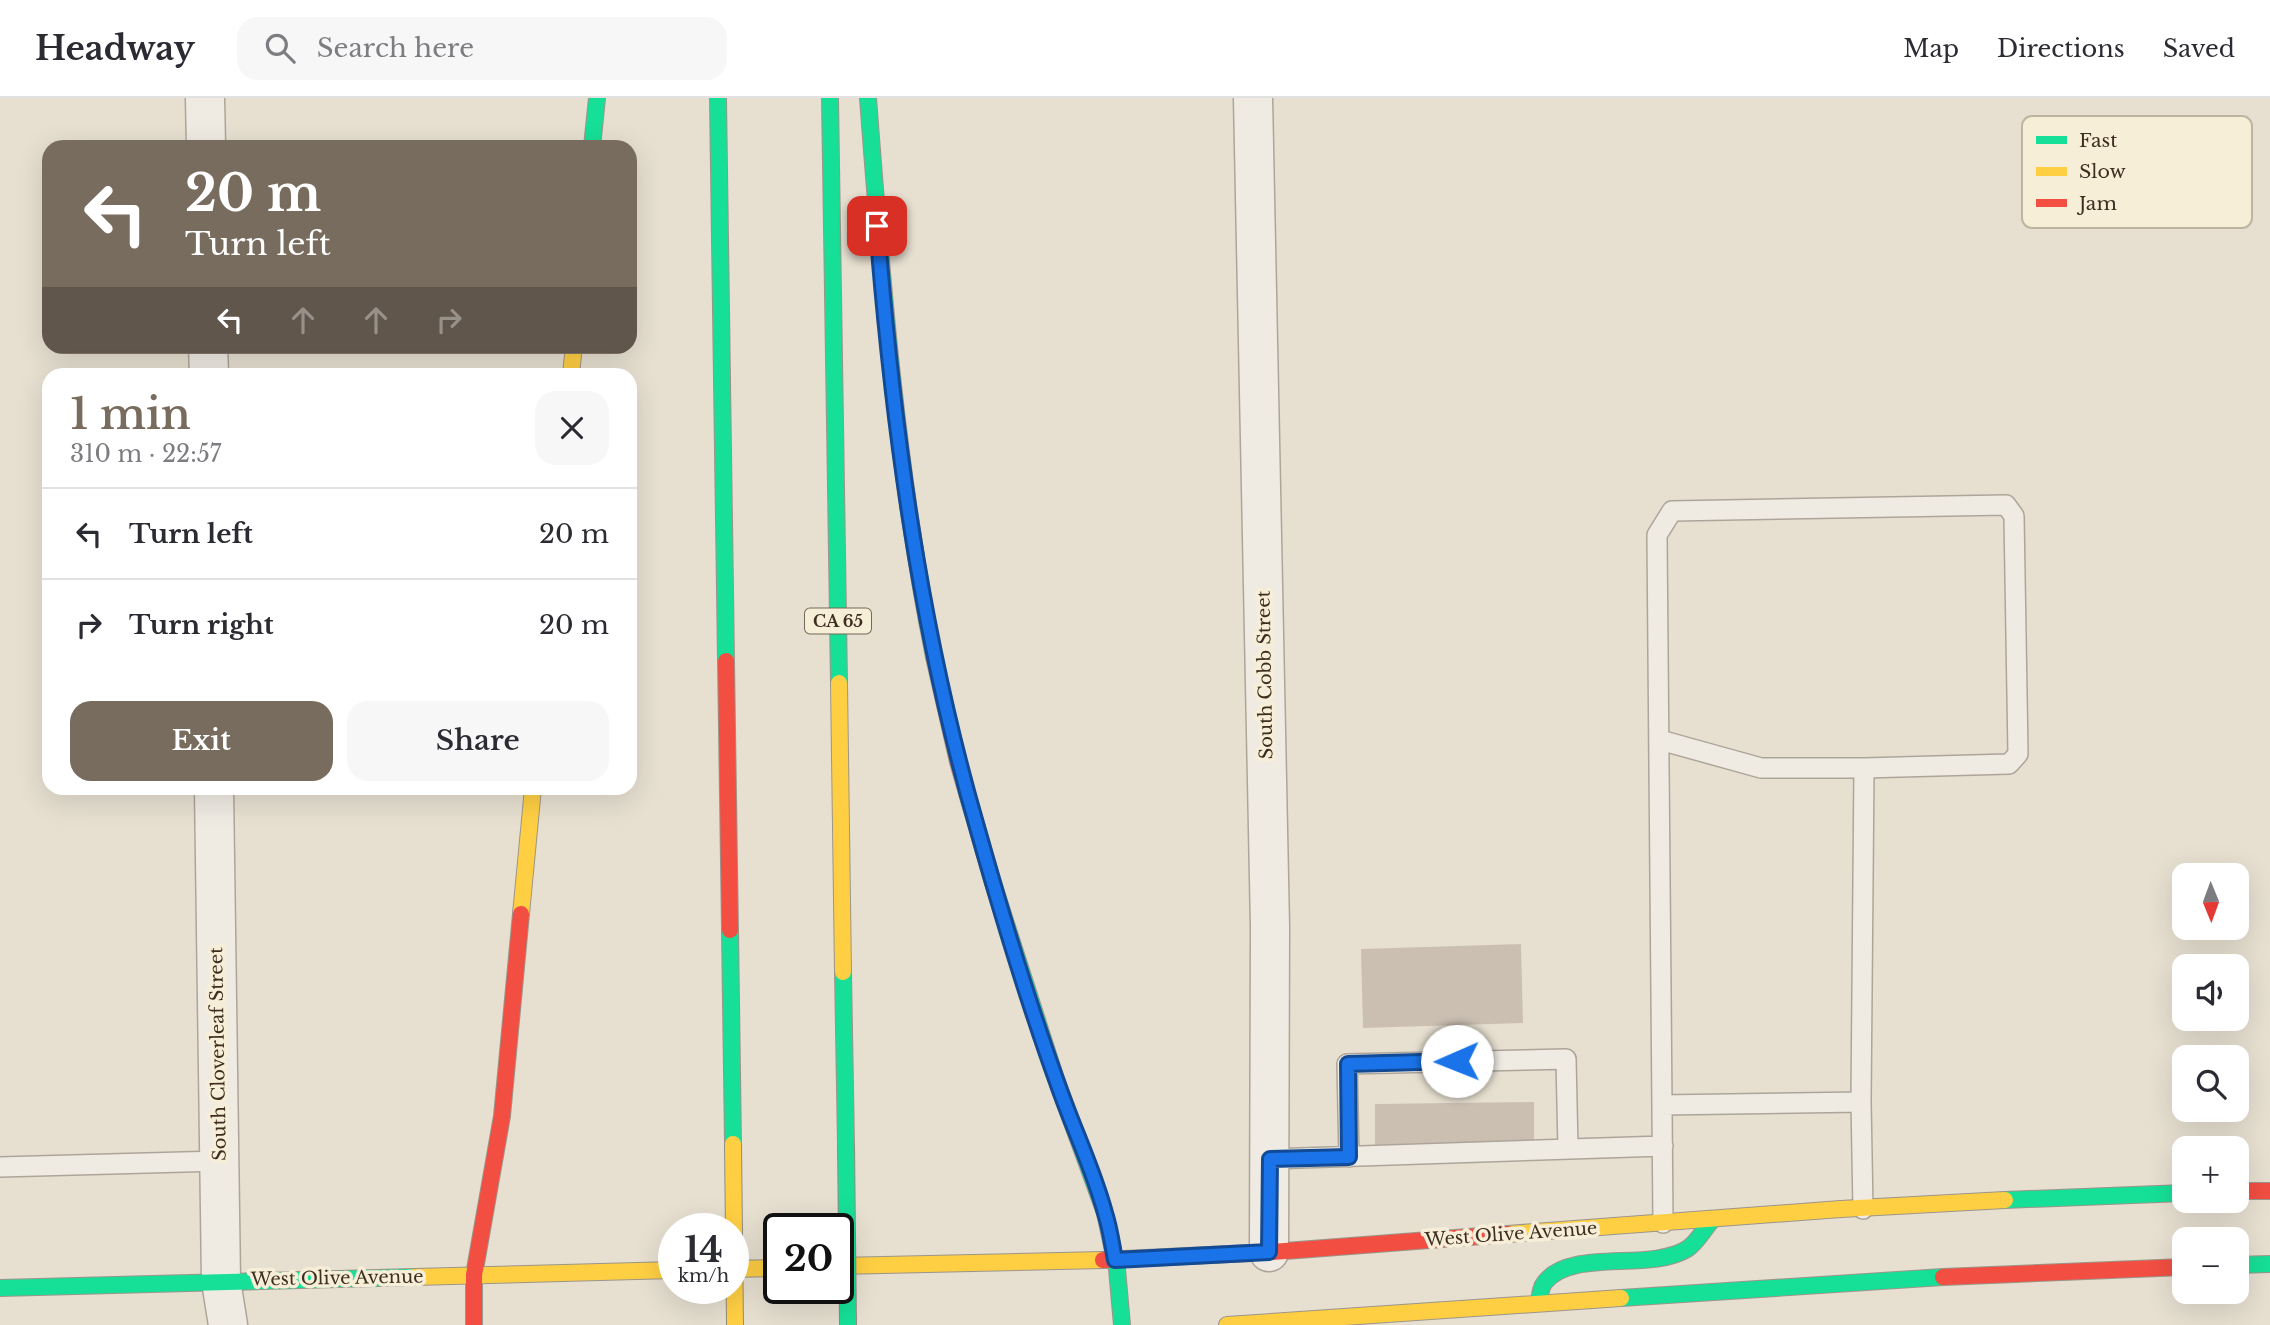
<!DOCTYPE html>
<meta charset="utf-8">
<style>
body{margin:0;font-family:"Libre Baskerville",serif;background:#f7f7f7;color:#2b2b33;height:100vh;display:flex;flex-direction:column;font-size:26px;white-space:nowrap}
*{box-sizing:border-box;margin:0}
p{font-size:23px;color:#7c7c81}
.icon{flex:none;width:38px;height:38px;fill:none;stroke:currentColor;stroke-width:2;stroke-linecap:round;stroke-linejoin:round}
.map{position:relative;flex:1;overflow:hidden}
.panel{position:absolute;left:42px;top:270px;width:595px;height:427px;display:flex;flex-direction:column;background:#fff;border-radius:21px;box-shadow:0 7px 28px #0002}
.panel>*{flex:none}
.top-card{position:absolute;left:42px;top:42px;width:595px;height:214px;border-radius:21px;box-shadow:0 7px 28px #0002;background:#786c5e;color:#fff;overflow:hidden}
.needle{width:46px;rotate:179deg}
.buttons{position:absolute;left:2172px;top:765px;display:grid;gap:14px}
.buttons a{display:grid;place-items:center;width:77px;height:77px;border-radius:14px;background:#fff;box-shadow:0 7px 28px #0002;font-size:35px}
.speed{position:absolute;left:658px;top:1115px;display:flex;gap:14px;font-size:35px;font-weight:700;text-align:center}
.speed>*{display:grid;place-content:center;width:91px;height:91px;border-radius:50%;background:#fff;box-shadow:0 7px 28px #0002;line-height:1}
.speed small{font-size:18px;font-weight:400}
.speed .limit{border:4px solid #111;border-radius:10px;background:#fff;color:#111}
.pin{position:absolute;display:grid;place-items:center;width:60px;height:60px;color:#fff;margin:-30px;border-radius:14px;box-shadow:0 4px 10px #0006}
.me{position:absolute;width:77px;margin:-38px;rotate:269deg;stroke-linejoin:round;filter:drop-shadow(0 0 5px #0008)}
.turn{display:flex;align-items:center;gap:24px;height:147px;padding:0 28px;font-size:32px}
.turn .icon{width:91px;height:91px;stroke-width:2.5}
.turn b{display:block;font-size:49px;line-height:60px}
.lanes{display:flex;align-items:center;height:66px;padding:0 28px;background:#0003;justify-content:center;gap:35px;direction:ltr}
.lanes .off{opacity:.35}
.round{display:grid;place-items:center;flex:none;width:74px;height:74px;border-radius:21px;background:#f7f7f7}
.overview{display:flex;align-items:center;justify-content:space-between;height:119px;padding:0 28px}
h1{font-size:42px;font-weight:600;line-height:52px;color:#786c5e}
.action{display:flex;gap:14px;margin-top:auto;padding:14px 28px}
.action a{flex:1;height:80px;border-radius:21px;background:#786c5e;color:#fff;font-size:28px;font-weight:600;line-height:80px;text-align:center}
.action a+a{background:#f7f7f7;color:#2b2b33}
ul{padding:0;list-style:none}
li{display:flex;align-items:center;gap:21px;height:91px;padding:0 28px;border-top:2px solid #e1e1e2}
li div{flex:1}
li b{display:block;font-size:26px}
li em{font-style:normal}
header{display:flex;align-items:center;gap:42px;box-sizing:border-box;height:98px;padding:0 35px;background:#fff;border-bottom:2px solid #e1e1e2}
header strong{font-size:33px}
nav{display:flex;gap:38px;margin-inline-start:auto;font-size:24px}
.search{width:490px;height:63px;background:#f7f7f7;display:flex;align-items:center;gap:18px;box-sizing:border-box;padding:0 24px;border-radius:21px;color:#7c7c81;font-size:26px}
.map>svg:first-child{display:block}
.building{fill:#cbbfb2}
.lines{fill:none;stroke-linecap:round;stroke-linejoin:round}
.lane-casing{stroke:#ada599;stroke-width:22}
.street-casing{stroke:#ada599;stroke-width:41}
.fast-casing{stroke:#9c958a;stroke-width:18}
.slow-casing{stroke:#9c958a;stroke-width:18}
.jam-casing{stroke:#9c958a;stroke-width:18}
.lane{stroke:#efebe3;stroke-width:19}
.street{stroke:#efebe3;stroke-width:38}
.fast{stroke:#16e098;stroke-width:16}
.slow{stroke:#ffcf43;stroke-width:16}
.jam{stroke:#f24e42;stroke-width:16}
.fast-bridge-casing{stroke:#928b80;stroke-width:18;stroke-linecap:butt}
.slow-bridge-casing{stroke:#928b80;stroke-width:18;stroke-linecap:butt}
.fast-bridge{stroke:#16e098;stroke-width:16}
.slow-bridge{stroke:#ffcf43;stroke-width:16}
.route-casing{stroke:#114b97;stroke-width:18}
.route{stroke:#1a73e8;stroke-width:12}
.labels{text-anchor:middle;stroke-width:7;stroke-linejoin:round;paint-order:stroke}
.shield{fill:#f7eed8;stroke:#756857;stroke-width:2}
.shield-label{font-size:16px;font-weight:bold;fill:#3d2e20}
.street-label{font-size:18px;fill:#3d2e20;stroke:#f7eed8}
.key{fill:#f7eed8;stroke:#bfb4a1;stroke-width:2}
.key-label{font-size:19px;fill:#3d2e20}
</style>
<header>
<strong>Headway</strong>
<div class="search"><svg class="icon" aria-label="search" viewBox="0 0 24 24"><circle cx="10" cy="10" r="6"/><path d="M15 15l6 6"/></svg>Search here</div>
<nav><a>Map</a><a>Directions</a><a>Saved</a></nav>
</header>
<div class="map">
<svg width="2270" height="1227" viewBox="0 0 2270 1227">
<rect width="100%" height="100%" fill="#e7e0d1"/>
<path class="building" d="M1521,846l2,79 -160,5 -2,-79z
M1534,1004v41l-159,2v-41z"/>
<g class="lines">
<g class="lane-casing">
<path id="lane" d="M1660,642l101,28h103l-3,334 -199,3
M1861,1004l2,107
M1349,1059l-2,-93 219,-5 2,90
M1270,1061l393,-13
M0,1069l220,-6
M1663,1125l-6,-688 15,-24 334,-6 8,11 4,238 -9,10 -145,4"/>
</g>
<g class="street-casing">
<path id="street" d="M205,0l1,49
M1253,0l17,829 -1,325
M208,248l1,28
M214,690l7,493 7,44"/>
</g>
<g class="fast-casing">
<path id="fast" d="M718,0l8,563
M830,0l9,585
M868,0c14,188 29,375 66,559
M592,49l5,-49
M993,785l62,193 50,137 12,56 5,56
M730,832l3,214
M843,874l3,173
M2005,1102l179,-7
M2236,1167l34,-1
M0,1190l414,-11
M1621,1200l322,-21
M1539,1205c1,-7 1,-15 6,-21 27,-34 105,-10 142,-33 10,-6 17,-20 25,-29"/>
</g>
<g class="slow-casing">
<path id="slow" d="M571,276l3,-28
M839,585l4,289
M521,816l12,-126
M1508,1136l333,-25 164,-9
M838,1168l265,-6
M733,1171l46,-1
M414,1179l260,-7
M1227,1227l394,-27"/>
</g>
<g class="jam-casing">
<path id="jam" d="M934,559l24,105 35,121
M726,563l4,269
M2236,1093h34
M1103,1162l169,-8 236,-18
M1943,1179l241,-10
M474,1227v-50l28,-159 19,-202"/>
</g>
<use href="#lane" class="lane"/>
<use href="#street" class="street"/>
<use href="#fast" class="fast"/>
<use href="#slow" class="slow"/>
<use href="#jam" class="jam"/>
<g class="fast-bridge-casing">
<path id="fast-bridge" d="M846,1047l2,180"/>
</g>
<g class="slow-bridge-casing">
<path id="slow-bridge" d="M733,1046l2,181"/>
</g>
<use href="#fast-bridge" class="fast-bridge"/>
<use href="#slow-bridge" class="slow-bridge"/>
</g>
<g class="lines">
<g class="route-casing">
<path id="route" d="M877,128c16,203 43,405 100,601 24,85 50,172 80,255 15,44 36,86 48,131 5,15 7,31 10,47l154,-8 1,-93 79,-2 -1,-93 109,-3"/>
</g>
<use href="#route" class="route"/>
</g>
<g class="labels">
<rect class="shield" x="805" y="510.5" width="66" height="25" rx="5"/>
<g class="shield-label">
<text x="838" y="529">CA 65</text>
</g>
<g class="street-label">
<text transform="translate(1265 577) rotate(-91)" y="6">South Cobb Street</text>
<text transform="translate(218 956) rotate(-91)" y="6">South Cloverleaf Street</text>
<text transform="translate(1511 1136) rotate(-4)" y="6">West Olive Avenue</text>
<text transform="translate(337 1180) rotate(-1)" y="6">West Olive Avenue</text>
</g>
</g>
<rect x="2022" y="18" width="230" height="112" rx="10" class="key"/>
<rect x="2036" y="38" width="31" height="8" fill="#16e098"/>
<rect x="2036" y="69" width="31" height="9" fill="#ffcf43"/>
<rect x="2036" y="101" width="31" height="8" fill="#f24e42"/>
<g class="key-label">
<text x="2079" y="49">Fast</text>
<text x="2079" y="80">Slow</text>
<text x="2079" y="112">Jam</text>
</g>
</svg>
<div class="buttons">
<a><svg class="needle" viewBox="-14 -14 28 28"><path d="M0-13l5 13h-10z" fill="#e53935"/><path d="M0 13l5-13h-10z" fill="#7c7c81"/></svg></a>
<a><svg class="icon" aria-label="sound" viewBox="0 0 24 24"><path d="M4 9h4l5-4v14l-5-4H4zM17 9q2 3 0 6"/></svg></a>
<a><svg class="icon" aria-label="search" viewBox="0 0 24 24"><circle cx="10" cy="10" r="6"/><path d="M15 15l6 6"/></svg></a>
<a>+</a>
<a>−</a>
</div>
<div class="speed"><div>14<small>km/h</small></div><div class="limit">20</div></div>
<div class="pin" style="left:877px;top:128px;background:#d93025"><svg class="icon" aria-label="arrive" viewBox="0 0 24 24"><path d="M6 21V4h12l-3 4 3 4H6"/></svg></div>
<svg class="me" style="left:1457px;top:963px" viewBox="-20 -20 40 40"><circle r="19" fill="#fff"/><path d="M0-13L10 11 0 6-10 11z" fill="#1a73e8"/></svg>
<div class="top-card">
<div class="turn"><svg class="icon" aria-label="left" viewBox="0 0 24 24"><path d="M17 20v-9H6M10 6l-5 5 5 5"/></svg><div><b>20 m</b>Turn left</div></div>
<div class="lanes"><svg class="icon" aria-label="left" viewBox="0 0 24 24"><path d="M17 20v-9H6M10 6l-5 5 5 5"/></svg><svg class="icon off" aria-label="ahead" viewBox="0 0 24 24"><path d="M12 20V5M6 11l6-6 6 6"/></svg><svg class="icon off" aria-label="ahead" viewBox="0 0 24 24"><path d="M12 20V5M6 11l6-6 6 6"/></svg><svg class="icon off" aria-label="right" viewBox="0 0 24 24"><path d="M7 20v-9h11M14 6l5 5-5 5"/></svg></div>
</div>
<section class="panel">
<div class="overview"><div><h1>1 min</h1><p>310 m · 22:57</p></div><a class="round"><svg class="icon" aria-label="close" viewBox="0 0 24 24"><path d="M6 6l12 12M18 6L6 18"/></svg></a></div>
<ul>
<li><svg class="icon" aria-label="left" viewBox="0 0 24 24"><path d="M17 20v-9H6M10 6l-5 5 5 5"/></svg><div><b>Turn left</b></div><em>20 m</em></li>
<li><svg class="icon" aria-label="right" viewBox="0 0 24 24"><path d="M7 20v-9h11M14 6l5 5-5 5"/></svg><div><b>Turn right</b></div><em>20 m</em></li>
</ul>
<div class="action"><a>Exit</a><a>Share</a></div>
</section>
</div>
